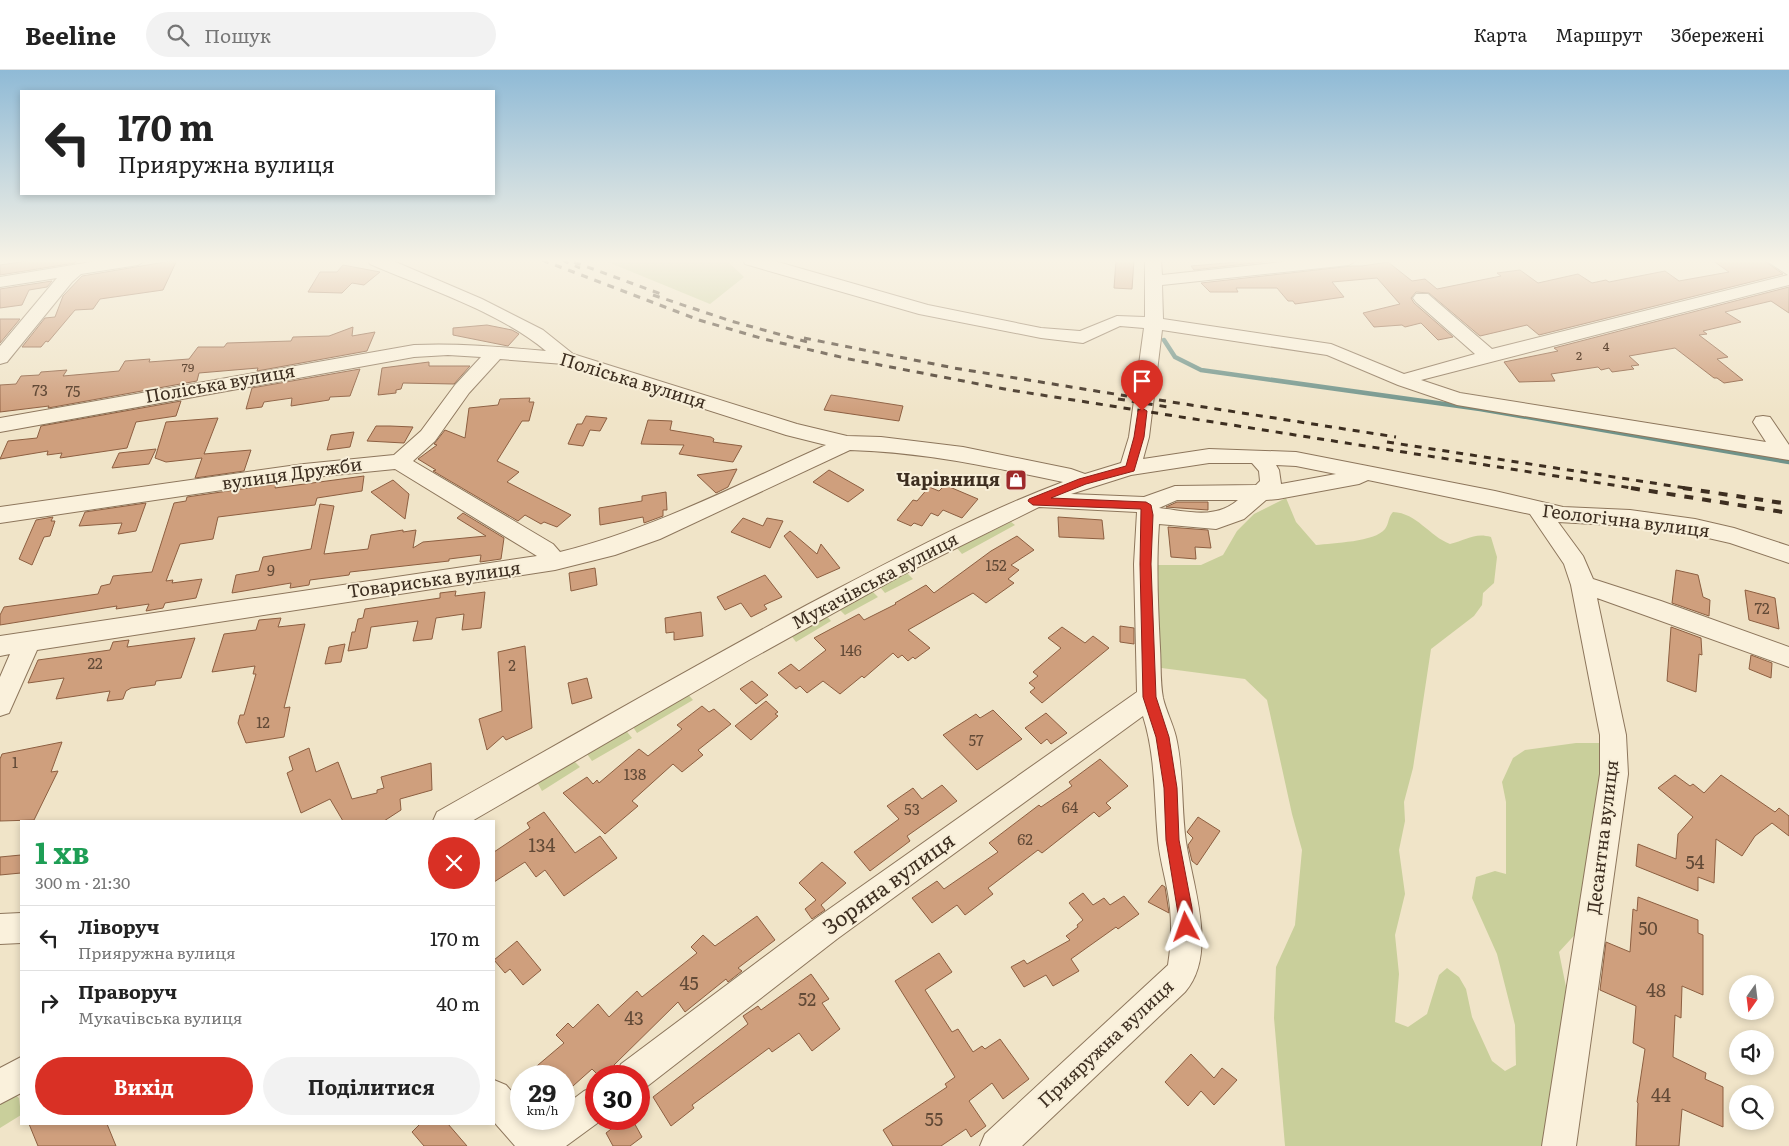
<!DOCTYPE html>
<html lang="uk">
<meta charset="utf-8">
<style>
body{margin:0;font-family:Literata,serif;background:#f2f2f2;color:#222;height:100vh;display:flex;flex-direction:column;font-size:19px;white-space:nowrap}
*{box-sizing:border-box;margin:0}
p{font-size:16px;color:#767676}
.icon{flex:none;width:28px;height:28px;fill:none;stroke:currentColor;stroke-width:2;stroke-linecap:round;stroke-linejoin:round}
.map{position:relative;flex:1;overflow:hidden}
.details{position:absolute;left:20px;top:750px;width:475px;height:305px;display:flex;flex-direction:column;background:#fff;border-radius:0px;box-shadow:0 2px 8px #0003}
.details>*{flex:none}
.guide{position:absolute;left:20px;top:20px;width:475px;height:105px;border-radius:0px;box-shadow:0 2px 8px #0003;background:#fff;color:#222;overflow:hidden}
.needle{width:32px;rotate:194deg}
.fabs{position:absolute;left:1729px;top:905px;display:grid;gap:10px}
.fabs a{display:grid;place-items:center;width:45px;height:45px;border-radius:50%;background:#fff;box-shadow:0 2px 8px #0003;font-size:25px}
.speed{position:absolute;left:510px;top:995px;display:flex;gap:10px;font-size:25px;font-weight:700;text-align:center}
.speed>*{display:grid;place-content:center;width:65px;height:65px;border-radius:50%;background:#fff;box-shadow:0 2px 8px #0003;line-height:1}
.speed small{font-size:12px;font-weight:400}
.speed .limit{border:8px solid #d22;background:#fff;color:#111}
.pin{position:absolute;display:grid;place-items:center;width:42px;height:42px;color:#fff;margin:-51px -21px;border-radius:50% 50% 50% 0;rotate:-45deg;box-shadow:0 0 5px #0007}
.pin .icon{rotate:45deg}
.me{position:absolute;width:55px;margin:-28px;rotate:356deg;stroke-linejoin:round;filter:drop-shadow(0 0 4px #0008)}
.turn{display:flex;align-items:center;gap:18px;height:105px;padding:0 15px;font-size:22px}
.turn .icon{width:65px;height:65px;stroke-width:2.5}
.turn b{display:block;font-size:35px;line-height:42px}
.round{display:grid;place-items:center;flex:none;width:52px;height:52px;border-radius:26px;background:#f2f2f2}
.head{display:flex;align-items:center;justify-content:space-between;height:85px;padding:0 15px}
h1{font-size:30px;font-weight:700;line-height:38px;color:#1e9e55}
.action{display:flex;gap:10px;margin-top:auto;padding:10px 15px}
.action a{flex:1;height:58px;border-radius:30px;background:#d93025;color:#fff;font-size:20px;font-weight:700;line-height:58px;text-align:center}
.action a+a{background:#f2f2f2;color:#222}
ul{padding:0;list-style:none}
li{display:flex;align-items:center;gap:15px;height:65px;padding:0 15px;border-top:1px solid #e0e0e0}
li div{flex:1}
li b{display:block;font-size:19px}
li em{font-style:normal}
header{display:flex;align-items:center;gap:30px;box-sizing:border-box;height:70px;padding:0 25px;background:#fff;border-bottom:1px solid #e0e0e0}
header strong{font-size:24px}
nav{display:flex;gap:28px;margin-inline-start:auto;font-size:18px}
.search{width:350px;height:45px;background:#f2f2f2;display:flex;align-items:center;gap:12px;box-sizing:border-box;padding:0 18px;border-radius:28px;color:#767676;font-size:19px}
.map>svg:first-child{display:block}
.green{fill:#c9cf9b}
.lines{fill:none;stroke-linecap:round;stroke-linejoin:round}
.stream{stroke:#6f938a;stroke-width:4.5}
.building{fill:#cf9f7d;stroke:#8d5f41}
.minor-casing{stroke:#8d765c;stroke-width:2}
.minor{fill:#faf1dc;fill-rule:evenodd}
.rail-far1{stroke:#3d2e20;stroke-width:3;stroke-dasharray:7 7;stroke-linecap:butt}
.rail{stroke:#3d2e20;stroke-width:4;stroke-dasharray:9 9;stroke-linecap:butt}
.route{fill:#d93025;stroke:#8d1f18}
.labels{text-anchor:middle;stroke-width:4;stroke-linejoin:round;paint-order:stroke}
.far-number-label{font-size:12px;fill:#624a37}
.number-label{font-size:15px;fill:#624a37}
.street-label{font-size:18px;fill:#3d2e20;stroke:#f7eed8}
.poi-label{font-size:18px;font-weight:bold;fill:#3d2e20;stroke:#f7eed8;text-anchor:end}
.near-number-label{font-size:18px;fill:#624a37}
.near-street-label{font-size:21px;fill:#3d2e20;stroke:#f7eed8}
</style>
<header>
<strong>Beeline</strong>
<div class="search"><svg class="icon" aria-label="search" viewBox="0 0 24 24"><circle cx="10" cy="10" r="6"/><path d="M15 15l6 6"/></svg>Пошук</div>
<nav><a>Карта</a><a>Маршрут</a><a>Збережені</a></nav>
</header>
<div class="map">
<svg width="1789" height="1076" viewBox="0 0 1789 1076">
<rect width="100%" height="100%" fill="#f0e4c8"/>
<path class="green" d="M603,190h123l18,17 -34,27z
M1286,428l10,24 20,23c17,-2 59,-3 69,-16 4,-5 3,-12 8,-17 24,1 36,24 57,32 16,-4 25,-12 41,-7l6,20 -3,26 -11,10 -1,12 -8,11 -43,33 -18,119 -9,34 1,19 -6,29 6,44 -10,41 4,39 -4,48 13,5 19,-13 12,-39 8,-7 12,9 7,12 6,28 20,44 13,10 11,-6 -1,-40 -18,-71 -25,-56 4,-21 19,-6 11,3v-72l-4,-20 11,-24 12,-8 51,-7h31l-26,185 -22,24 7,35v55l-16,104h-265l-11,-128 2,-51 19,-42 7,-75 -10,-36 -25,-114 -22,-21 -91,-12 -5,-102h52l22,-10 14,-24 17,-17z
M1011,452l4,3 -53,29 -5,-6z
M907,503l6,6 -28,14 -5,-6z
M872,521l6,6 -33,18 -6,-6z
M826,545l5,6 -35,21 -6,-8z
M686,622l7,8 -56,33 -6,-9z
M624,658l8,10 -40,23 -7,-10z
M572,689l8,8 -38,24 -6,-11z
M12,1022l7,6 2,17 -21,13v-29z"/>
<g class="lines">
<path class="stream" d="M1164,270l11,17 26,13 279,39 309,53"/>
</g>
<path class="building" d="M33,190h43l-1,3 -75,12v-10z
M177,190l-14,30 -63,9 -7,10 -18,1 -27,32 -2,-1 -5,6h-19l23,-29 10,-1 8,-21 19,-20z
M1116,190h18l-2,29 -18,-1z
M1236,190h43l-85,10 -3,-4 46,-4z
M1712,190h51l20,14 -244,61 -12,-10 -47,11 -51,-43 -13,-1 -5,6 3,5 39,34 -15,3 -17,-17 -16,4 -3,-2 -28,2 -11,-14 37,-9 -23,-26 -45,4 12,15 -49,7 -2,-3h-5l-11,-13h-41l2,4h-28l-9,-9 151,-17h10l26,-4 24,19 13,-2 12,10 64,-13 -4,-3 23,-3 18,13 40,-9 14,9 14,-3 3,2 56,-11 14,10 50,-9z
M343,195l37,7 -16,13 -12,-2 -10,10 -34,-1 12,-20h17z
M52,211l-5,6 -18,3 -7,15 -22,3v-19z
M1789,217v26l-18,-12 -46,11 16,10 -38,9 4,3 -8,1 29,22 -11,2 26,21 -19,3 -7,-5h-3l-39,-30 -46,8 10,9 -8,1 3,3 -22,3 -3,-4 -8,2 -3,-3 -47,7 4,7 -36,1 -15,-20 54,-11 -4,-3z
M0,249h20l-20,24z
M487,255l25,5 7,4 -11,12 -55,-11v-7z
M353,257l-1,9 23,-4 -8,19 -110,20 1,-3 -59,5 -2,8 -149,27 1,-2 -49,6v-27l16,-1 5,-8 18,-1 2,-3 26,-2 -4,6 56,-5 6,-10 25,-2 -1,3 40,-3 9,-12h26l3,-4 64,-2 2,-4 36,-1z
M429,292v4h41l-16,18 -51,-1 -2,6 -5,1v3l-18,2 4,-27z
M360,299l-10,27 -20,1 -1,3 -38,6 1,-8 -28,4 -2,5 -16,2 6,-21z
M831,325l21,3 51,8 -4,15 -75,-11z
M530,328l-1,4h5l-5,19h-7l-25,40 22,11 -12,10 64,33 -14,12 -13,-5 -3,2 -16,-9 -7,6 -85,-50 3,-1 -18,-11 19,-14 -3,-1 11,-14 20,8 4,-30 29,-3 2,-6z
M181,331l-5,15 -40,6 -9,26 -67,10 2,-5 -15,2 1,-4 -48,8 8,-18 29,-3 4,-12z
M586,346l21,2 -7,13 -10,-1 -7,16 -15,-2 9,-20h5z
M218,348l-14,36 47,-4 -7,21 -49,7 7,-20 -36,4 -11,-4 11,-36z
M648,350l24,1 -2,9 41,7 3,2 -1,3 29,4 -9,16 -54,-8 5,-9 -43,-1z
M376,356h14l23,1 -9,16 -37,-2z
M354,362l-4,15 -23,3 4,-15z
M156,379l-7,15 -37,4 7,-15z
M737,399l-9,18 -12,6 -19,-18z
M829,400l35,20 -16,12 -35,-20z
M364,406l-2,15 -45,7 -2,7 -97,12 -5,22 -33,5 -14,37 7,-1 -1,3 30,-4 -6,19 -31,5 -2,5 -17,3 3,-7 -33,5 1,-3 -117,19v-10l4,-8 94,-13 3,-8 9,-2 3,-8 39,-4 22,-69 12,-2 1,-4 89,-13 -1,4z
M393,410l16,14 -4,25 -34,-27z
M945,415l33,14 -16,19 -19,-8 -5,6 -7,-3 -9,13 -8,-3 -3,3 -14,-6 16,-20 4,1 12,-14 10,4z
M666,422l1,18h-4v6l-19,7 -1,-6 -43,8 -1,-17 43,-7v-5z
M1177,432h31v8l-42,-3z
M146,433l-10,28 -18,3 4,-11 -43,3 6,-14z
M320,434l14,2 -10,48 44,-5 3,-14 32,-5v2l13,-2 -3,18 10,-6 63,-6 -29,-18 6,-5 41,25 -3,21 -21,3 1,-7 -32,4v2l-99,11 -1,3 -39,5 -1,5 -19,3 1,-5 -59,10 4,-18 23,-4 4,-14 48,-8z
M53,447l-2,4h4l-5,15 -6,1 -12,28 -13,-6 17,-39z
M1058,447l44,3 2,19 -45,-2z
M743,448l20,8 4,-8 16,3 -13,27 -39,-16z
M1168,457l40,3 3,18 -16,-1 1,12 -25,-2z
M790,461l27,23 4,-10 19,24 -23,10 -33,-42z
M1017,466l17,14 -23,15 8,5 -11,9 6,4 -28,20 -13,-10 -65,37 22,18 -15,11 -2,-2 -5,4 -6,-6 -4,3 -5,-5 -29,25 -2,-2 -22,18 -17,-13 -16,12 -7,-7 -4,3 -18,-16 13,-9 8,7 27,-21 -12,-12 45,-24 5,6 32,-16 -1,-1 31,-18 8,8 57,-42z
M595,498l2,17 -26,6 -2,-18z
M1676,500l22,5 5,22 7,3 -1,16 -37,-13z
M765,505l17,22 -18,8 3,4 -16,8 -10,-14 -16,7 -8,-13z
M1745,520l30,8 4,31 -30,-9z
M456,521l-1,5 30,-4 -4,36 -19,2 2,-16 -28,4 -4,21 -19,2 5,-20 -47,6 -4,21 -19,3 4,-19h3l3,-13 5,-1 2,-9 75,-11v-5z
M701,542l2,24 -29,4v-8l-8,1 -1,-15z
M281,548l-3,9 27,-3 -21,84 6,-1 -6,30 -38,6 -8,-20 2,-8h4l12,-41h-3l2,-8 -43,6 12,-38 32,-4 3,-10z
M1120,556l14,2v16l-14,-2z
M1062,557l23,16 8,-7 16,12 -67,55 -12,-11 5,-4 -6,-5 9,-7 -5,-4 28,-24 -13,-10z
M1671,557l30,11 1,17 -3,-1 -3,38 -29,-11z
M195,568l-14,40 -25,3 -1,4 -24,3 -5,3 -3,8 -16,2 3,-10 -54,8 8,-21 -36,5 10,-23 72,-10 3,-8 16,-2 -2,7z
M345,574l-4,18 -16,2 4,-17z
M525,576l7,82 -26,12 -3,-4 -16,14 -8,-31 23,-8 -4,-59z
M1751,585l21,8 -1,15 -22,-9z
M587,608l5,20 -20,6 -4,-21z
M752,611l16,14 -12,9 -16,-15z
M766,631l12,11 -3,2 3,2 -27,24 -16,-14z
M702,636l7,6 5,-3 17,15 -33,26 5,5 -21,17 -9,-8 -41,37 6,5 -33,28 -42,-41 24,-16 6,7 4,-4 2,3 40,-34 9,7 34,-27 -5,-4z
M993,640l29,29 -45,31 -34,-35 33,-21 4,4z
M1046,643l21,20 -16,11 -4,-5 -6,5 -16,-16z
M62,672l-11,30 7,-1 -24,49 -34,1v-62l2,-5z
M309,678l7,24 22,-10 14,37 25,-6v-3l7,-2 -3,-11 50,-14 1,27 -32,9 1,11 -17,11h-41l-13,-22 -29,14 -14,-40 6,-3 -4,-13z
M1100,689l28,27 -22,17 5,5 -12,9 -5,-5 -52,41 -4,-3 -50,38 5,6 -28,21 -8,-10 -25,18 -20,-25 25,-17 7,8 54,-37 -9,-9 50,-38 2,2 31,-21 -3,-4z
M1675,705l15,11 3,-2 11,9 17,-18 54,37 4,-4 10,8v20l-17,-13 -17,13 -13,20 -26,-17 -2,44 -16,-6v14l-62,-25 2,-22 38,15 2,-25 15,-17 -35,-29z
M942,715l15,16 -50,35 3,5 -40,30 -16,-19 45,-33 -12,-13 26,-18 9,11z
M544,742l31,41 25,-17 17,22 -53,38 -19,-26 -9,7 -11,-15 -31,20v-30l36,-24 -3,-5z
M1198,747l22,14 -23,34 -5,-4 -4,-16 5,-7 -6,-6z
M21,785v18l-21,2v-18z
M822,792l24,21 -25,22 4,5 -13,9 -7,-10 11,-9 -17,-17z
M1162,815l3,2 4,26 -21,-11z
M1083,823l10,12 11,-7 6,7 14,-9 15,18 -21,15 -2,-2 -45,32 8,12 -26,15 -7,-11 -22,12 -13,-20 13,-7 3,4 43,-24 -4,-4 12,-9 -1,-2 6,-5 -14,-17z
M1638,827l60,23v13l5,2v60l-21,-9 -1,32 -6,-3 -2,42 33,16 -1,6 18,8v40l-41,-18 -3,37h-43l2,-43 -1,-1 8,-53 -12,-6 3,-37 -36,-16 6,-48 24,10 3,-43 4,2z
M757,846l18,24 -37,28 4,3 -14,11 -2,-3 -41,33 -7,-10 -64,63 3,5 -10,6h-8l-7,-7 -28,25v-18h-39l39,-33 -8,-8 12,-12 5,5 25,-24 11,13 28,-26 5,6 55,-44 -6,-6 12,-12 12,11z
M517,871l24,29 -18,15 -13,-16 -5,4 -11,-13z
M939,883l13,19 -27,18 27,42 6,-3 15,23 9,-6 3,3 15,-10 29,40 -26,20 -11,-16 -23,18 17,25 -15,11 -5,-8 -25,17h-48l-10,-16 64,-43 -2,-3 10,-7 -60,-96z
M811,904l18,25 -7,4 18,26 -28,22 -13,-18 -27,19 -3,-4 -77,57 2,3 -23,18 -18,-29 95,-73 -5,-8 15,-10 3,4z
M1191,984l23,24 8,-10 15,12 -23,25 -13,-14 -13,15 -23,-24z
M624,1049h8l10,18 -12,9h-17l-7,-13z
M29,1054h78l9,22h-78z
M420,1054h28l19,22h-43l-12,-14z"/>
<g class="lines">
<g class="minor-casing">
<path id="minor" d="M103,190h43l-8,5 -57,9 -9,8 -65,80 -7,2v-18l57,-68 -57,9v-10z
M368,190h23l91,39 61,31 30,24 224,70 50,12 34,1 82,10 108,22 14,5 36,-11 8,-26 15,-109 -24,-2 -37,17 -42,-5 -122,-24 -174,-50 -2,-4h28l157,45 113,23 39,3 37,-15 28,1v-57h16l1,15 139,-15h56l-8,5 -187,20 1,34 168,25 73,30 71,-20 -59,-52 -3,-4 3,-4h12l64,55 296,-74 -23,-15h20l4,3v22l-368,95 39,13 306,49 -13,-20 3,-5 7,-1 7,1 19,28v15l-332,-55 -59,-20 -71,-30 -165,-25 -13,107 -6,22 66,-10 87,3 199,39 68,16 67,3 65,9 39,9 55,18v17l-59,-20 -35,-8 -65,-9 -72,-4 25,34 10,23 68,22 128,46v20l-192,-69 29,137 2,39 -52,372h-34l58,-372v-39l-29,-150 -7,-21 -34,-50 -162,-34 -9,4 -81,15 -12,1 -22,19 -28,10 -57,-5c-3,41 -1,83 1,124 1,16 0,34 3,50 3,13 10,26 13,39 8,35 5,71 10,105 7,45 32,112 -1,150l-163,154h-42l5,-12 183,-169c3,-19 4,-38 2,-57 -2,-23 -10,-45 -12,-68 -4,-42 -2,-83 -15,-124l-306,223 -192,149 -6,2v-14h-23l5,-12 194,-145 322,-227 -3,-128 3,-52 -98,-5 -135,67 -155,86 -277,161h-39l4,-9c123,-69 246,-140 370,-207 84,-44 168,-90 256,-123 -71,-15 -141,-30 -213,-32l-190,89 -45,16 -60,15 -518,80 -28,63 -9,3v-39l10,-23 -10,2v-20l537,-80 -142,-87 -91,9 -304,45v-16l304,-43 90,-9 27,-24 34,-46 26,-28 -33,-2 -34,2 -414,75v-14l414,-73c45,-2 88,2 132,6 -46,-39 -121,-63 -176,-87zM500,289l64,5 222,71 40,10c-87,39 -173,84 -266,107l-7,-8 -140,-83 22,-20 34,-48zM1209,393h43l7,8 1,10 -4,4 -81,1 -31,11 -73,-3 60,-19zM1276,395l20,1 40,8 -55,10 -2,-14zM1177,430h61c-23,20 -51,11 -79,8z
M21,843v30l-21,1v-30z
M21,987v36l-21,11v-36z
M494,1010l12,5 15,17v17h15l4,4 6,-4h18v-13l20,-15 12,-5v33h7l-37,27h-51l-21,-24z"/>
</g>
<use href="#minor" class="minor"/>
<path class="rail-far1" d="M542,190l157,60 65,19 85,20 161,31 628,99
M562,190l18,8
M574,192l87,32
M653,225l78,26 80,22
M804,268l150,30 173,28
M1118,329l50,8
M1159,330l237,37
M1387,372l305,47"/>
<path class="rail" d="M1631,418l158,25
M1683,418l106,16"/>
</g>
<linearGradient id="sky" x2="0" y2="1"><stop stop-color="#8fbad6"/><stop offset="0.56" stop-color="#f8f3e6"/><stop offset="1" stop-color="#f8f3e6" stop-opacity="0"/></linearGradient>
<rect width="1789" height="341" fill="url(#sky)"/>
<path class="route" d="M1142,338l5,3 -3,26 -10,34 -48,13 -35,14 95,4 5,3 2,10 -2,49 5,133 13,40 8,51 2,52 13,68 1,19 -2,5 -5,2 -5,-2 -15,-92 -2,-52 -8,-51 -13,-40 -3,-133 1,-55 -108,-4 -5,-4 1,-2 50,-20 47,-13 8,-29 4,-26z"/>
<defs>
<g id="shop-square" transform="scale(1.125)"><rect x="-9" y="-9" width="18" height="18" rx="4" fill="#9e2a2b" stroke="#f7eed8"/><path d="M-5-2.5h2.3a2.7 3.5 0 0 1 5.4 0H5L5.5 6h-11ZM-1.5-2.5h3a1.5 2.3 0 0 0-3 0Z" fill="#fff"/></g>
</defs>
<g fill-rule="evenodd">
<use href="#shop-square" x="1016" y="410"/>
</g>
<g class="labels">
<g class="far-number-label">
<text x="1606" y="281">4</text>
<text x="1579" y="290">2</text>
<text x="188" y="302">79</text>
</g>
<g class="number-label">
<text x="40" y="326">73</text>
<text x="73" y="327">75</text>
<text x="996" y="501">152</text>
<text x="271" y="506">9</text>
<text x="1762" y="544">72</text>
<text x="851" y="586">146</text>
<text x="95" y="599">22</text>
<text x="512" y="601">2</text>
<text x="263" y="658">12</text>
<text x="976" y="676">57</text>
<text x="15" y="698">1</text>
<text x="635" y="710">138</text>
<text x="1070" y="743">64</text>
<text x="912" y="745">53</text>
<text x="1025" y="775">62</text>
</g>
<g class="street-label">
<text transform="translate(633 311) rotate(17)" y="6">Поліська вулиця</text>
<text transform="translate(220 314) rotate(-10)" y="6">Поліська вулиця</text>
<text transform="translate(292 404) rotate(-8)" y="6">вулиця Дружби</text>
<text transform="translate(1626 451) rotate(7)" y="6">Геологічна вулиця</text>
<text transform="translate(434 510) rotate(-8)" y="6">Товариська вулиця</text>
<text transform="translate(875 511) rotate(-28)" y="6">Мукачівська вулиця</text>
<text transform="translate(1603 767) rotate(-83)" y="6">Десантна вулиця</text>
<text transform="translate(1106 974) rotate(-43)" y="6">Прияружна вулиця</text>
</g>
<g class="poi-label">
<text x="1000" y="416">Чарівниця</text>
</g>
<g class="near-number-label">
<text x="542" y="782">134</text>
<text x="1695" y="799">54</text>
<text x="1648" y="865">50</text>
<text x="689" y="920">45</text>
<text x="1656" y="927">48</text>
<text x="807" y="936">52</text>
<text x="634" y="955">43</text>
<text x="1661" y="1032">44</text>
<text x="934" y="1056">55</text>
</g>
<g class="near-street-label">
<text transform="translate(889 814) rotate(-36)" y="7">Зоряна вулиця</text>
</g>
</g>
</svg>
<div class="fabs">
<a><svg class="needle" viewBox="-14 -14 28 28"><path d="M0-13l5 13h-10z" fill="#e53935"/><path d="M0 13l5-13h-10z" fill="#767676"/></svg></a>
<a><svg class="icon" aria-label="sound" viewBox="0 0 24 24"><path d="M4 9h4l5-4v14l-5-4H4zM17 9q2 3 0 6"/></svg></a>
<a><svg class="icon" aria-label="search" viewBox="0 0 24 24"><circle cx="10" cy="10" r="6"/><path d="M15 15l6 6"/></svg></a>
</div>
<div class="speed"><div>29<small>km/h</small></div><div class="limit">30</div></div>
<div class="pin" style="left:1142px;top:341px;background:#d93025"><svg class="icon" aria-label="arrive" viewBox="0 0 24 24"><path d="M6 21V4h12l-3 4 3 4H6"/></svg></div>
<svg class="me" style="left:1186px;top:857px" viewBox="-20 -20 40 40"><path d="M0-17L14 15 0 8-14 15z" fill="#d93025" stroke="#fff" stroke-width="4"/></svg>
<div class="guide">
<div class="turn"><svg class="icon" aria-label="left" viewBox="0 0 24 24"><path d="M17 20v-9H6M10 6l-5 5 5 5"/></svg><div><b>170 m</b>Прияружна вулиця</div></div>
</div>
<section class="details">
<div class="head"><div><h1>1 хв</h1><p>300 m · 21:30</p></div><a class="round" style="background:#d93025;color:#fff"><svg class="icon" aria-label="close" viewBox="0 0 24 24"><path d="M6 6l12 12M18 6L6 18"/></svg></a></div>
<ul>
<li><svg class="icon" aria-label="left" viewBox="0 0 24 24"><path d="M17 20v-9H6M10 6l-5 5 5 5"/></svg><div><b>Ліворуч</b><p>Прияружна вулиця</p></div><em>170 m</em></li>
<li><svg class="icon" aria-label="right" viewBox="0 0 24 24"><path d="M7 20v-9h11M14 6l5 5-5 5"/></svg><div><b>Праворуч</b><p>Мукачівська вулиця</p></div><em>40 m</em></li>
</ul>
<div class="action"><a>Вихід</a><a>Поділитися</a></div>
</section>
</div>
